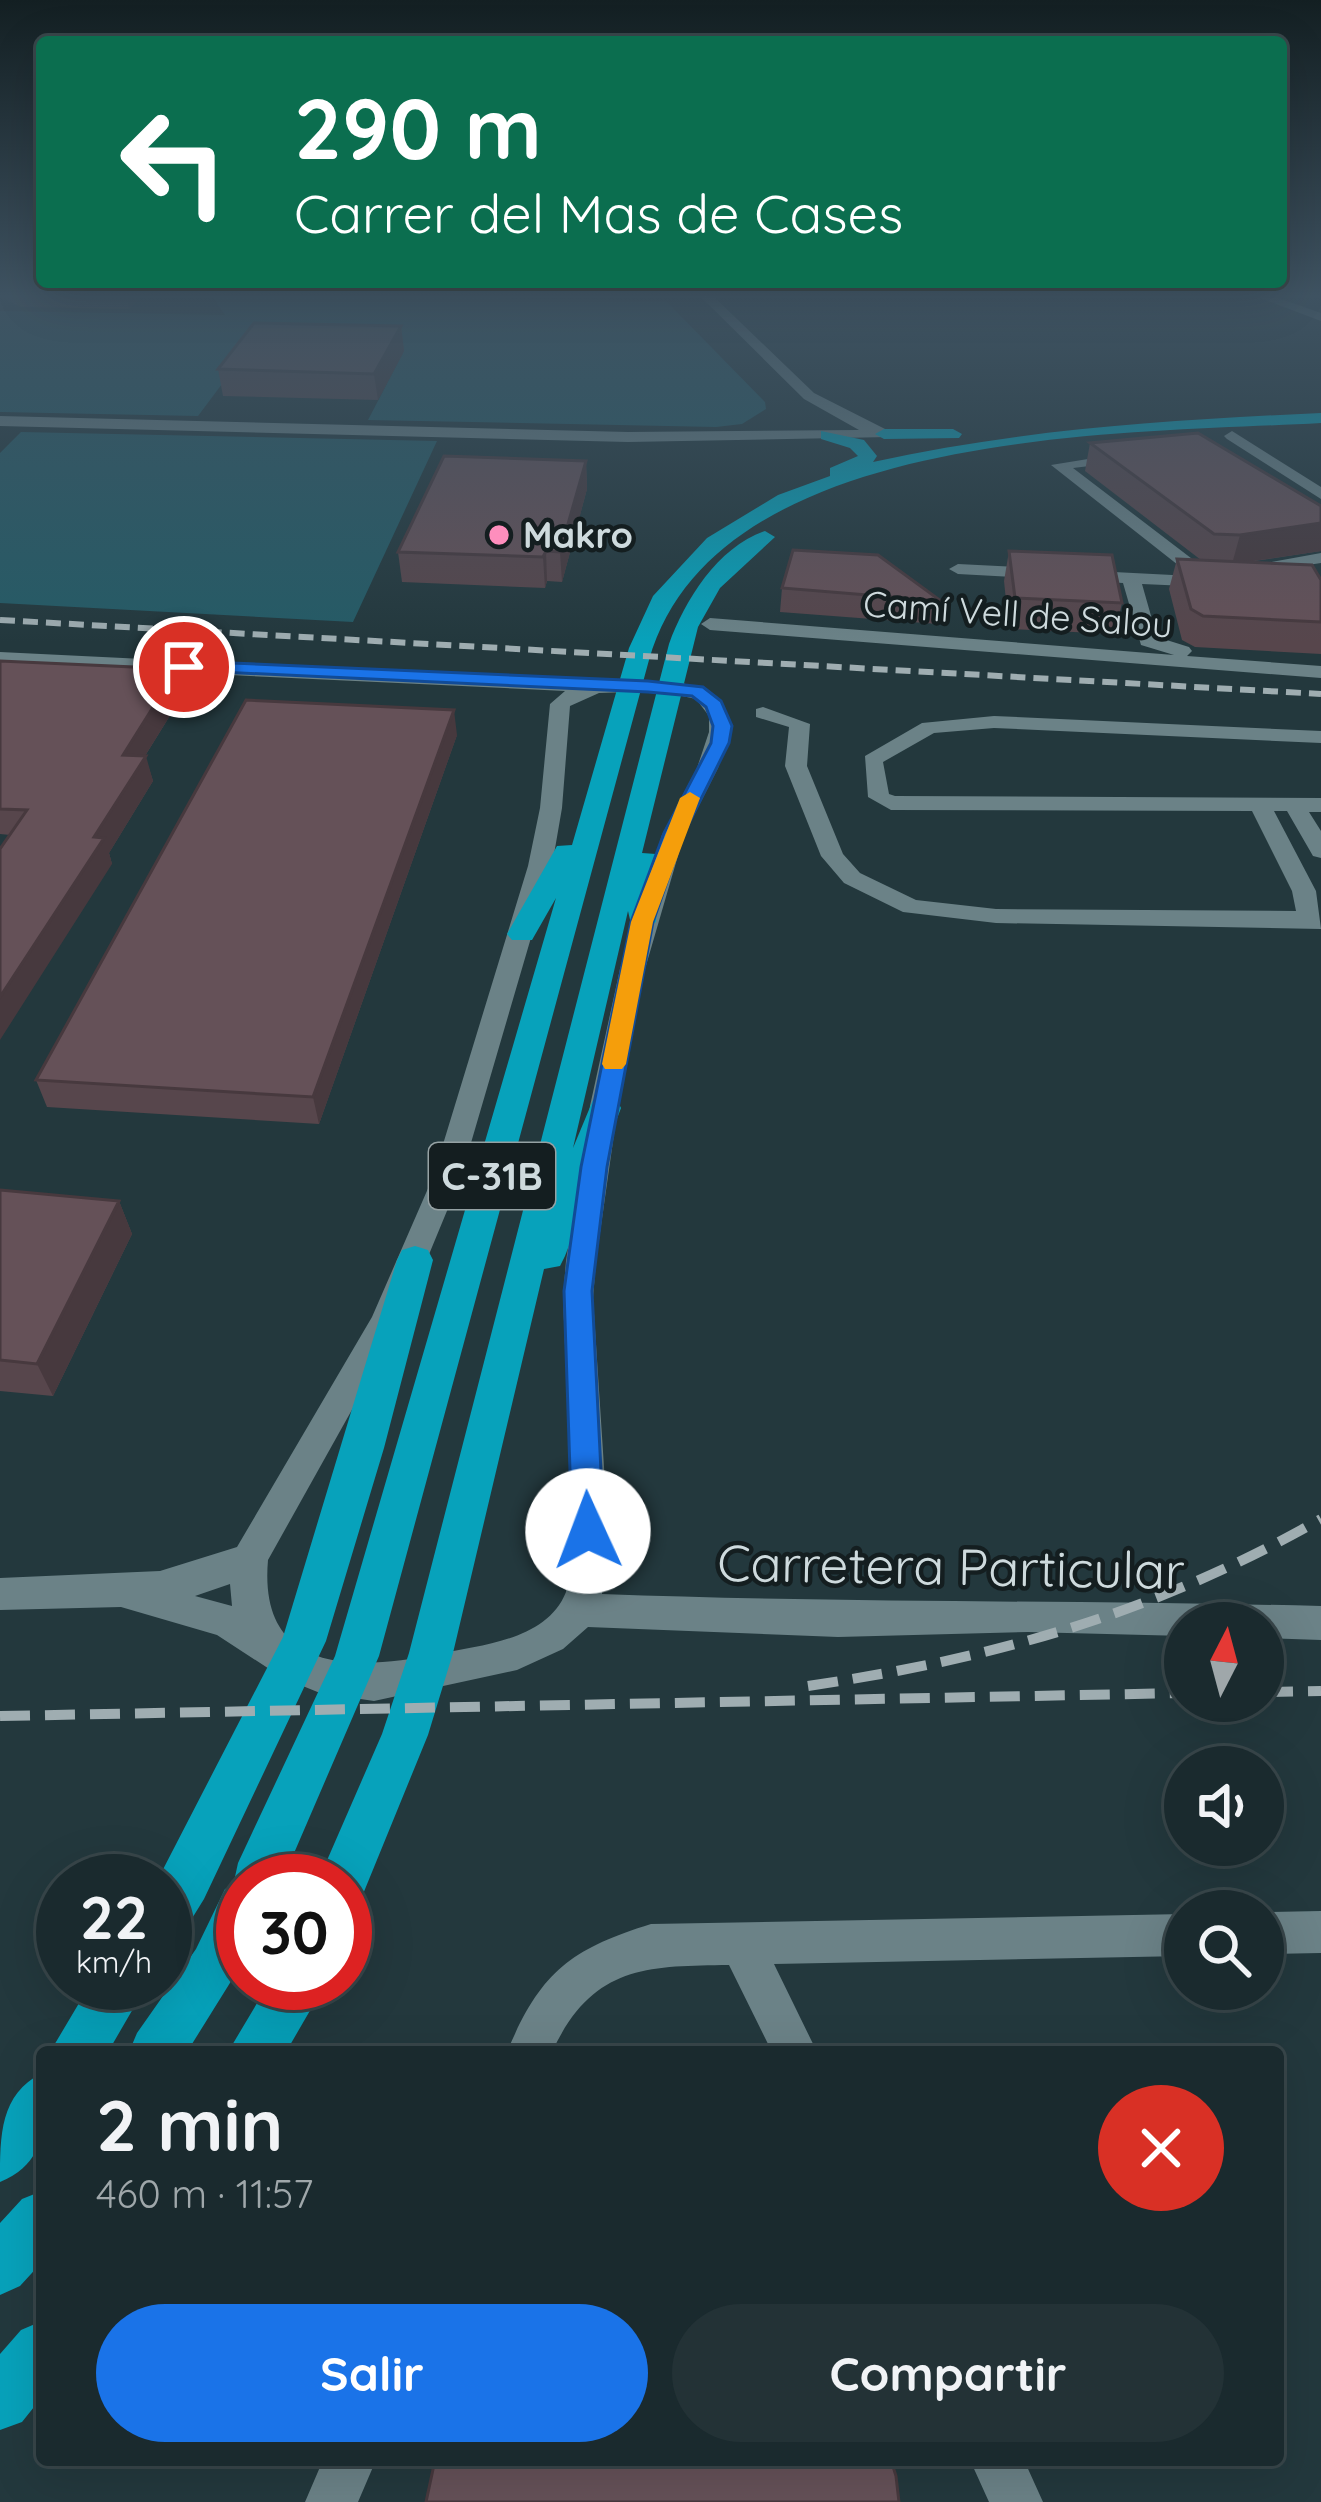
<!DOCTYPE html>
<html lang="es">
<meta charset="utf-8">
<style>
body{margin:0;font-family:Quicksand,sans-serif;background:#233236;color:#f1f3f6;height:100vh;display:flex;flex-direction:column;font-size:45px;white-space:nowrap}
*{box-sizing:border-box;margin:0}
p{font-size:39px;color:#9fa7aa}
.icon{flex:none;width:66px;height:66px;fill:none;stroke:currentColor;stroke-width:2;stroke-linecap:round;stroke-linejoin:round}
.map{position:relative;flex:1;overflow:hidden}
.panel{position:absolute;left:36px;top:2046px;width:1248px;height:420px;display:flex;flex-direction:column;background:#1a2a2e;border-radius:12px;box-shadow:0 12px 48px #0002,0 0 0 3px #38464a}
.panel>*{flex:none}
.top-card{position:absolute;left:36px;top:36px;width:1251px;height:252px;border-radius:12px;box-shadow:0 12px 48px #0002,0 0 0 3px #38464a;background:#0b6e4f;color:#fff;overflow:hidden}
.needle{width:78px;rotate:6deg}
.tools{position:absolute;left:1164px;top:1602px;display:grid;gap:24px}
.tools a{display:grid;place-items:center;width:120px;height:120px;border-radius:50%;background:#1a2a2e;box-shadow:0 12px 48px #0002,0 0 0 3px #38464a;font-size:60px}
.speed{position:absolute;left:36px;top:1854px;display:flex;gap:24px;font-size:60px;font-weight:700;text-align:center}
.speed>*{display:grid;place-content:center;width:156px;height:156px;border-radius:50%;background:#1a2a2e;box-shadow:0 12px 48px #0002,0 0 0 3px #38464a;line-height:1}
.speed small{font-size:30px;font-weight:400}
.speed .limit{border:18px solid #d22;background:#fff;color:#111}
.pin{position:absolute;display:grid;place-items:center;width:102px;height:102px;color:#fff;margin:-51px;border:6px solid #fff;border-radius:50%;box-shadow:0 3px 12px #0007}
.me{position:absolute;width:132px;margin:-66px;rotate:358deg;stroke-linejoin:round;filter:drop-shadow(0 0 9px #0008)}
.turn{display:flex;align-items:center;gap:42px;height:252px;padding:0 60px;font-size:54px}
.turn .icon{width:156px;height:156px;stroke-width:2.5}
.turn b{display:block;font-size:84px;line-height:102px}
.round{display:grid;place-items:center;flex:none;width:126px;height:126px;border-radius:63px;background:#233236}
.head{display:flex;align-items:center;justify-content:space-between;height:204px;padding:0 60px}
h1{font-size:72px;font-weight:800;line-height:90px}
.action{display:flex;gap:24px;margin-top:auto;padding:24px 60px}
.action a{flex:1;height:138px;border-radius:72px;background:#1a73e8;color:#fff;font-size:48px;font-weight:800;line-height:138px;text-align:center}
.action a+a{background:#233236;color:#f1f3f6}
.map>svg:first-child{display:block}
.green{fill:#255b66}
.lines{fill:none;stroke-linecap:round;stroke-linejoin:round}
.minor{fill:#6b8287;fill-rule:evenodd}
.highway{fill:#07a2bb;fill-rule:evenodd}
.rail-far1{stroke:#9fadb1;stroke-width:6;stroke-dasharray:15 8;stroke-linecap:butt}
.rail{stroke:#9fadb1;stroke-width:10;stroke-dasharray:30 15;stroke-linecap:butt}
.wall{fill:#57464c}
.shaded-wall{fill:#47393e}
.building{fill:#655158;stroke:#47393e;stroke-width:3}
.route{fill:#1a73e8;stroke:#114b97;stroke-width:3}
.slow{fill:#f59e0b}
.poi-dot{fill:#fe8ebd;stroke:#141e20;stroke-width:4.5}
.labels{text-anchor:middle;stroke-width:9;stroke-linejoin:round;paint-order:stroke}
.far-poi-label{font-size:36px;font-weight:bold;fill:#cedadd;stroke:#141e20;text-anchor:start}
.far-street-label{font-size:36px;fill:#cedadd;stroke:#141e20}
.shield{fill:#141e20;stroke:#96a2a4;stroke-width:3}
.shield-label{font-size:39px;font-weight:bold;fill:#cedadd}
.near-street-label{font-size:51px;fill:#cedadd;stroke:#141e20}
</style>
<div class="map">
<svg width="1321" height="2502" viewBox="0 0 1321 2502">
<rect width="100%" height="100%" fill="#23383d"/>
<path class="green" d="M210,293l456,8 99,101 1,7 -24,15 -26,3 -348,-7 35,-67 -154,-5 -51,68 -198,-4v-101l225,4z
M21,432l416,9 -84,181 -353,-19v-150z"/>
<g class="lines">
<path class="minor" d="M697,293h13l104,100 75,38v6l-261,5 -628,-16v-10l628,16 231,-2 -55,-31z
M1247,293h17l57,20v8z
M1232,431l89,56v12l-94,-60 -3,-3z
M1125,453l6,2v6l-58,7 131,100 28,1 89,-16v10l-104,16 -1,7 -6,1 -68,-3 15,53 32,10 3,4 -5,5 134,10v12l-611,-48 -9,-6 9,-6 464,37 -33,-10 -18,-62 -165,-9 -9,-5 9,-5 234,12 -141,-111z
M0,652l598,29h77l35,10 19,25 1,16 -12,36 -34,67 -39,134 -27,137 -22,155 -3,37 14,215 -5,81c240,9 479,6 719,12v34l-58,-2v-15h-78v13l-157,-4 -190,5 -250,-10 -25,22 -46,21 -143,31 -54,-8 -37,-15 -66,-43 -96,-28 -121,3v-32l160,-7 77,-24 135,-230 61,-140 95,-311 12,-58 10,-104 15,-13 -565,-27zM659,691l37,8 13,17v16l-12,36 -35,67 -42,134 -30,137 -24,155 -3,37 9,215 -6,79c-19,48 -84,53 -128,62 -83,17 -180,20 -170,-94l133,-238 60,-145 91,-311 10,-58 8,-102 29,-13zM230,1584l2,22 -37,-10z
M763,707l47,17 -3,42 36,88 17,19 56,27 80,9 300,2 -4,-20 -40,-80 -361,-1 -23,-13 -3,-41 57,-33 72,-7 327,15v12l-327,-15 -60,5 -51,29 6,32 6,2 426,2v14h-12l12,19v27l-8,-2 -26,-45h-13l42,80 5,38 -325,-6 -93,-11 -59,-29 -23,-27 -36,-90 4,-39 -33,-10v-8z
M1321,1911v42l-58,1v-42z
M1185,1914v42l-411,8 43,88h-45l-43,-87c-84,1 -137,1 -177,87h-45c33,-79 63,-103 144,-128z
M323,2460h53l-18,42h-53z
M970,2460h54l19,42h-54z"/>
<path class="highway" d="M1321,413v10c-196,11 -605,3 -672,237l-270,996 -97,225h-39v81l-56,90h-58l8,-19 59,-84 29,-60 8,-3 5,-23 97,-207 221,-758 -24,42h-20l-5,-6 50,-88 15,-1 57,-197 24,-52 54,-58 71,-43 52,-19v-8l28,-12 -8,-8 -29,-9v-8l43,9 13,16 -4,6c149,-33 297,-42 448,-49z
M953,429l9,5 -3,4 -75,1 -9,-5 9,-5z
M765,531l10,6 -55,51 -22,39 -56,226 14,1 4,6 -4,62 -14,9 -10,-3 -4,-17 -55,237 20,-48h24l4,8 -56,148 -5,10 -16,3 -91,384 -25,82 -67,164 -16,6v-24h-27l64,-147 27,-81 260,-1009c16,-44 49,-97 96,-113z
M415,1246l13,4 5,10 -49,188 -58,193 -122,258 -21,34 -18,7v-59h-8l126,-244 114,-377 5,-10z
M91,1983h57l-40,69h-58z
M269,1983h57l-40,69h-58z
M42,2073c0,48 10,87 -42,109 0,-48 0,-87 42,-109z
M42,2191v71l-22,24 -20,9v-72l22,-24z
M42,2321v76l-20,25 -22,8v-76l21,-24z"/>
<path class="rail-far1" d="M0,620l1321,74"/>
<path class="rail" d="M808,1686c188,-28 347,-73 513,-167
M1263,1692l58,-1
M0,1716l1185,-23"/>
</g>
<path class="wall" d="M0,293h143l-14,16 -108,-2 -21,-10z
M460,293h127l-1,3z
M401,326l3,25 -26,49 -155,-4 -5,-27z
M1090,443l231,63v45l-73,11 73,18v74l-126,-7 -13,-7 -13,-51 8,-30 24,1 -116,-89z
M586,461l1,28 -25,93 -15,-1 -2,7 -143,-6 -4,-30z
M1009,551l113,52 -7,31 -106,-5 -5,-48z
M782,588l159,13 -3,23 -158,-12z
M0,661l177,8 7,24 -39,63 8,25 -44,72 3,11 -102,-29 -10,-1z
M457,735l-138,389 -272,-17 -11,-27z
M0,1190l119,11 13,33 -79,162 -53,-5z"/>
<path class="shaded-wall" d="M126,293h17l-14,16z
M401,326l3,25 -26,49 -4,-26z
M586,461l1,28 -25,93 -2,-30z
M1321,523v28l-89,13 8,-29z
M546,551l1,30 -2,7 -2,-31z
M177,669l7,24 -54,87 -7,-25z
M454,710l3,25 -138,389 -6,-27z
M146,756l7,25 -44,72 3,11 -112,176v-43l94,-160z
M119,1201l13,33 -79,162 -16,-32z"/>
<path class="building" d="M254,323l147,3 -27,48 -156,-5z
M1198,433l123,73v17l-81,12 -26,-1 -124,-91z
M444,456l142,5 -26,91 -14,-1 -3,6 -145,-5z
M793,550l85,5 63,46 -159,-13z
M1009,551l103,4 10,48 -107,-5z
M1177,559l135,6 9,15v42l-118,-6 -12,-7z
M0,661l177,8 -54,86 23,1 -52,81 10,1 -104,159v-148l27,-39 -27,-1z
M246,700l208,10 -141,387 -277,-17z
M0,1190l119,11 -82,163 -37,-4z
M435,2460h456l5,16 3,26h-473z"/>
<linearGradient id="sky" x2="0" y2="1"><stop stop-color="#131f22"/><stop offset="0.46" stop-color="#3f5362"/><stop offset="1" stop-color="#3f5362" stop-opacity="0"/></linearGradient>
<rect width="1321" height="643" fill="url(#sky)"/>
<path class="route" d="M184,661l464,20 55,6 18,14 11,25 -3,17 -45,90 -31,89 -46,245 -15,124 12,240 -4,10 -12,4 -11,-4 -5,-10 -8,-240 17,-124 50,-245 33,-89 47,-90 2,-17 -7,-19 -14,-11 -44,-4 -470,-22 -3,-3z"/>
<path class="slow" d="M690,792l10,6 -47,124 -27,142 -4,5h-17l-3,-5 29,-142 49,-124z"/>
<circle class="poi-dot" cx="499" cy="535" r="12"/>
<g class="labels">
<g class="far-poi-label">
<text x="523" y="548">Makro</text>
</g>
<g class="far-street-label">
<text transform="translate(1018 614) rotate(4)" y="13">Camí Vell de Salou</text>
</g>
<rect class="shield" x="429" y="1143" width="126" height="66" rx="9"/>
<g class="shield-label">
<text x="492" y="1190">C-31B</text>
</g>
<g class="near-street-label">
<text transform="translate(951 1567) rotate(1)" y="18">Carretera Particular</text>
</g>
</g>
</svg>
<div class="tools">
<a><svg class="needle" viewBox="-14 -14 28 28"><path d="M0-13l5 13h-10z" fill="#e53935"/><path d="M0 13l5-13h-10z" fill="#9fa7aa"/></svg></a>
<a><svg class="icon" aria-label="sound" viewBox="0 0 24 24"><path d="M4 9h4l5-4v14l-5-4H4zM17 9q2 3 0 6"/></svg></a>
<a><svg class="icon" aria-label="search" viewBox="0 0 24 24"><circle cx="10" cy="10" r="6"/><path d="M15 15l6 6"/></svg></a>
</div>
<div class="speed"><div>22<small>km/h</small></div><div class="limit">30</div></div>
<div class="pin" style="left:184px;top:667px;background:#d93025"><svg class="icon" aria-label="arrive" viewBox="0 0 24 24"><path d="M6 21V4h12l-3 4 3 4H6"/></svg></div>
<svg class="me" style="left:588px;top:1531px" viewBox="-20 -20 40 40"><circle r="19" fill="#fff"/><path d="M0-13L10 11 0 6-10 11z" fill="#1a73e8"/></svg>
<div class="top-card">
<div class="turn"><svg class="icon" aria-label="left" viewBox="0 0 24 24"><path d="M17 20v-9H6M10 6l-5 5 5 5"/></svg><div><b>290 m</b>Carrer del Mas de Cases</div></div>
</div>
<section class="panel">
<div class="head"><div><h1>2 min</h1><p>460 m · 11:57</p></div><a class="round" style="background:#d93025;color:#fff"><svg class="icon" aria-label="close" viewBox="0 0 24 24"><path d="M6 6l12 12M18 6L6 18"/></svg></a></div>
<div class="action"><a>Salir</a><a>Compartir</a></div>
</section>
</div>
